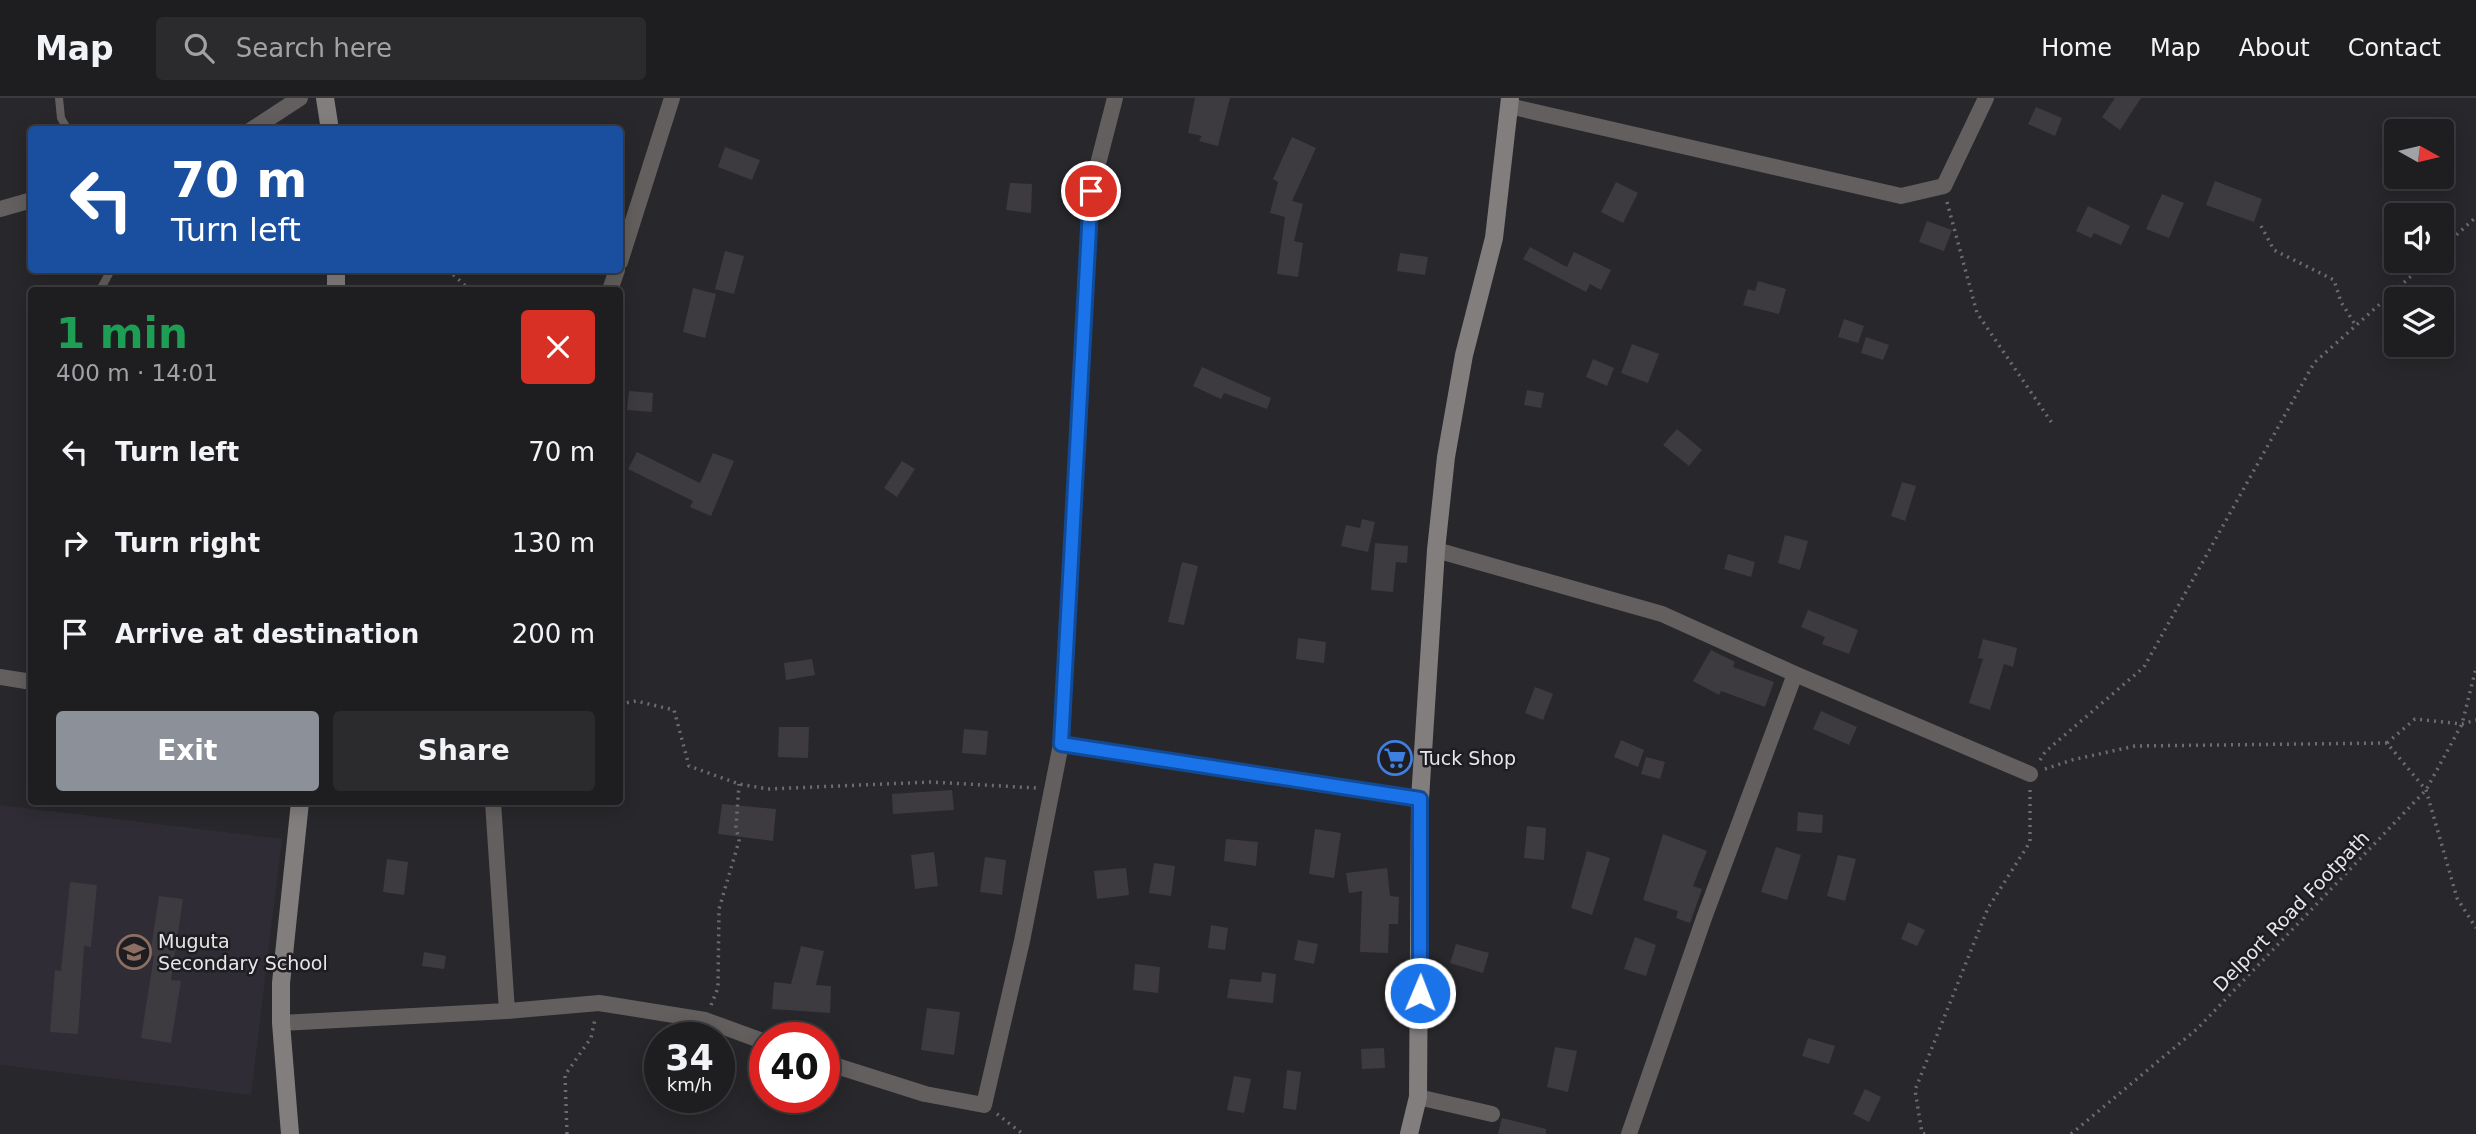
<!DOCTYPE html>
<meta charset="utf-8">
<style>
body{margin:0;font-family:"DejaVu Sans",sans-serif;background:#2b2a2d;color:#f1f3f6;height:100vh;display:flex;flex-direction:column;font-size:26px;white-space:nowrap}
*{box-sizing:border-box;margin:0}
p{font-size:23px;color:#a1a2a5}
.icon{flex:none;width:38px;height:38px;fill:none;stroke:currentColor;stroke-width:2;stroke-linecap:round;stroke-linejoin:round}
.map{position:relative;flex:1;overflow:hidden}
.sheet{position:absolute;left:28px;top:189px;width:595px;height:518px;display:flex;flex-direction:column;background:#1e1d20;border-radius:7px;box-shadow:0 4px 18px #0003,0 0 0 2px #3c3b3e}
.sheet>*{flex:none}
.top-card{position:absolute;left:28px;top:28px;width:595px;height:147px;border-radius:7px;box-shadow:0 4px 18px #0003,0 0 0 2px #3c3b3e;background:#1a4fa0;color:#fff;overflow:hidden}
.needle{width:46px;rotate:98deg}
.controls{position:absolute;left:2384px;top:21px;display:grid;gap:14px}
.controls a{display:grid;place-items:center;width:70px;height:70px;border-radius:7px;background:#1e1d20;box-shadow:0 4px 18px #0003,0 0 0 2px #3c3b3e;font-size:35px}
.speed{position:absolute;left:644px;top:924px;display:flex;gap:14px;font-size:35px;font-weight:700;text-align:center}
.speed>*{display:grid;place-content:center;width:91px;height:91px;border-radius:50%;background:#1e1d20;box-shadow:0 4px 18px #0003,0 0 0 2px #3c3b3e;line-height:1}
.speed small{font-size:18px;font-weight:400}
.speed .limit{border:10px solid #d22;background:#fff;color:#111}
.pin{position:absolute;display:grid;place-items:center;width:60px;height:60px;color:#fff;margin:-30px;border:4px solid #fff;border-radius:50%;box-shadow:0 2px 7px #0007}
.me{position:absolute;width:77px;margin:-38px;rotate:1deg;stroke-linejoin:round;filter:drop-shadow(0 0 5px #0008)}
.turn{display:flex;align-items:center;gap:24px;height:147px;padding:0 28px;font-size:32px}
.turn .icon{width:91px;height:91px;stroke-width:2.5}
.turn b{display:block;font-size:49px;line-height:60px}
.round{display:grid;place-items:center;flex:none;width:74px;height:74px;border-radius:7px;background:#2b2a2d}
.headline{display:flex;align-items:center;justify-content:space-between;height:119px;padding:0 28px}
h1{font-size:42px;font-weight:800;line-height:52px;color:#1e9e55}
.cta{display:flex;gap:14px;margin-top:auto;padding:14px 28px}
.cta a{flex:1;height:80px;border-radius:7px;background:#8c9099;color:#fff;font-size:28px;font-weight:800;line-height:80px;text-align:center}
.cta a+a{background:#2b2a2d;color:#f1f3f6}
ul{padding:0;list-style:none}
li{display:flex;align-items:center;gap:21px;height:91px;padding:0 28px}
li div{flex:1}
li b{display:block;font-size:26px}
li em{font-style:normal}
header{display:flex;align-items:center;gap:42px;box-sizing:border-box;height:98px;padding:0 35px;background:#1e1d20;border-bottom:2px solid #3c3b3e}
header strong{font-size:33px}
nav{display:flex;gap:38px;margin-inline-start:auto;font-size:24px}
.search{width:490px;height:63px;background:#2b2a2d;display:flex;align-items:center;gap:18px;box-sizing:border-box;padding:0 24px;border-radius:7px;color:#a1a2a5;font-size:26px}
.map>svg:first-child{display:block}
.built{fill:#2f2c36}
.building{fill:#3d3b40}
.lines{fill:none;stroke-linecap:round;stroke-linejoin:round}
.path{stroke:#6d6c6f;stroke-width:3.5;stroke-dasharray:2 5;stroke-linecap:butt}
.lane{stroke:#625f5e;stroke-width:8}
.street{stroke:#625f5e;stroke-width:16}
.secondary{stroke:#827e7d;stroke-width:18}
.route-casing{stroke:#114b97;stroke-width:18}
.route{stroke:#1a73e8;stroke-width:12}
.labels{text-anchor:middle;stroke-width:5;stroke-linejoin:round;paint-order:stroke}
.poi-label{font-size:19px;fill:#e7e6e9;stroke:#1e1d21;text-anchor:start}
.street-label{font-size:19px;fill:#e7e6e9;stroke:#1e1d21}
</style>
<header>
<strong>Map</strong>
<div class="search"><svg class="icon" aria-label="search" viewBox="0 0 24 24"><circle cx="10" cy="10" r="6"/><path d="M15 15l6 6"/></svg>Search here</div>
<nav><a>Home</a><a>Map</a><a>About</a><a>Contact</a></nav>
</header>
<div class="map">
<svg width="2476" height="1036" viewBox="0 0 2476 1036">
<rect width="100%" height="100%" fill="#28272b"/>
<path class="built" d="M0,707l282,34 -31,256 -251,-30z"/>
<path class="building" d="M1195,0h35l-12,48 -19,-5 3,-5 -14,-3z
M2115,0h26l-21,32 -18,-13z
M2036,9l26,11 -7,18 -27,-12z
M1292,39l24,11 -24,53 11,3 -9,37 9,2 -5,34 -21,-3 8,-57 -15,-4 8,-31 -5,-3z
M725,49l35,13 -8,20 -34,-13z
M2215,83l47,18 -8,23 -48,-17z
M1616,84l22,11 -15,30 -22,-11z
M1010,85l22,1 -1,29 -25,-3z
M2162,96l22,9 -15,35 -23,-9z
M2088,108l42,20 -9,19 -27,-12 -3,5 -15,-7z
M1927,123l25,9 -8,21 -25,-9z
M1530,149l37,20 7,-15 37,18 -10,20 -11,-6 -4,8 -63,-33z
M725,153l19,5 -10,38 -19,-5z
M1400,155l28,4 -3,18 -28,-4z
M1758,183l28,8 -7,25 -36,-9 5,-16 7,2z
M693,190l23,6 -11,44 -22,-6z
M1844,221l20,7 -6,17 -20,-6z
M1866,239l23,8 -6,15 -22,-7z
M1632,246l27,10 -11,29 -27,-10z
M1593,261l21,9 -7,18 -21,-9z
M1202,269l69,31 -4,11 -43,-16 -3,6 -28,-13z
M1527,292l17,3 -3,15 -17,-3z
M629,293l24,2 -1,19 -25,-2z
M1677,331l25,21 -13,16 -26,-21z
M637,354l63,31 13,-30 21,8 -23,55 -21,-9 3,-6 -65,-32z
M902,363l13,8 -18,28 -13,-9z
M1902,384l14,4 -11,35 -14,-5z
M1362,421l13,3 -7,30 -27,-6 5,-21 14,3z
M1785,437l23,6 -8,29 -22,-7z
M1375,445l33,3 -1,17 -11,-1 -3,30 -22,-2z
M1728,456l27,8 -4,15 -27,-8z
M1182,464l16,4 -14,59 -16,-3z
M1808,512l50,20 -9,24 -27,-10 3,-7 -24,-10z
M1298,540l28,4 -2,21 -28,-4z
M1983,541l34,9 -4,19 -9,-3 -14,46 -21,-7 14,-44 -5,-1z
M1711,552l24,12 -2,5 41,15 -9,25 -44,-16 -2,4 -26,-14z
M812,561l3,16 -29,5 -2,-17z
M1535,589l18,7 -10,26 -18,-7z
M1821,613l36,16 -8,18 -36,-16z
M779,629h30l-1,31 -30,-1z
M964,631l24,2 -2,24 -24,-2z
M1621,642l23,10 -6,17 -24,-10z
M1646,659l19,5 -5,17 -19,-5z
M952,692l2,20 -61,4 -1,-20z
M722,706l54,5 -3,32 -55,-7z
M1798,714l25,3 -1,18 -25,-2z
M1527,728l19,2 -2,32 -20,-2z
M1315,731l26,4 -7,45 -25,-4z
M1663,736l44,17 -14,35 9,3 -12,34 -14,-5 2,-7 -35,-11z
M1226,741l32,3 -2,24 -32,-5z
M1776,749l25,8 -14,45 -26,-8z
M1587,753l23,7 -18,57 -21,-7z
M934,754l4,34 -23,3 -4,-34z
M1838,757l18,4 -11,42 -18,-5z
M985,759l21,3 -4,35 -22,-3z
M387,761l21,3 -4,33 -21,-3z
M1154,765l21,3 -4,30 -22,-3z
M1126,770l3,27 -32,4 -3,-28z
M1387,770l3,28 9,1 -1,27h-9l-1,29 -28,-1 2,-61 -13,2 -3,-20z
M70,784l27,3 -6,62 -7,-1 -6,88 -28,-2 5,-62 6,1z
M159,798l24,3 -12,81 10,1 -10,62 -30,-5 13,-82 -4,-1z
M1908,824l17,8 -8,16 -16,-7z
M1211,827l17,3 -3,22 -17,-2z
M1635,839l21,8 -10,31 -22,-7z
M1298,842l20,4 -4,20 -20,-4z
M1456,846l33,9 -6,20 -33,-10z
M801,848l23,5 -8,34 15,1 -1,27 -58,-4 2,-27 17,2z
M424,854l22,4 -2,13 -22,-3z
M1135,866l25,3 -2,26 -25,-3z
M1262,874l14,2 -3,29 -46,-5 3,-19 31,3z
M927,910l33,4 -6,43 -33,-5z
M1808,940l27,8 -6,18 -27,-8z
M1555,949l22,4 -9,41 -21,-5z
M1384,950l1,20 -23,1 -1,-20z
M1287,972l14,2 -5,38 -13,-2z
M1234,978l17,3 -7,34 -17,-3z
M1865,991l16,8 -12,25 -16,-8z
M1502,1020l44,11v5h-48z"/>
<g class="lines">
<path class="path" d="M1947,104l30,111 77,113
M2261,128l13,24 60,30 7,22 15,24
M2441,151l35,-32
M448,172l22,20
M620,606l16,-3 38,9 15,56 50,18 29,5 163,-7 106,6
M2387,645l28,-24 47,5 14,-4
M2040,662l5,-8 99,-85 170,-304 114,-102
M2045,671l27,-9 63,-14 252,-3 39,47 31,108 19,30
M711,907l7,-17 1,-79 20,-68 -3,-14 3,-43
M997,1016l26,20
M567,1036l-2,-59 26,-37 4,-19
M1925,1036l-3,-1 -7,-43 73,-182 42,-66v-53
M2071,1036l127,-106 228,-238 36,-66 14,-56"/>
<path class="lane" d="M59,0l2,20 7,12
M100,192l11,-20"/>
<path class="street" d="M1509,8l392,90 43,-10 42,-88
M251,32l49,-32
M0,111l32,-9
M620,164l52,-164
M610,192l7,-20
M1436,452l226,64 133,60 235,100
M0,579l32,5
M1061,646l359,55
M493,704l14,209
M281,925l226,-12 92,-8 106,17 60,22
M824,964l101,32 59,11 38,-164 39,-197 30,-553 24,-93
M1418,999l74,17
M1629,1036l75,-216 91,-244"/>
<path class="secondary" d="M325,0l5,32
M336,192v-20
M290,1036l-9,-111v-40l19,-181
M1409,1036l9,-37 2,-298 16,-249 10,-93 18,-102 30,-117 16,-140"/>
</g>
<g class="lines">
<g class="route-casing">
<path id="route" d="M1091,93l-30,553 359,55v194"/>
</g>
<use href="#route" class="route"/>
</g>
<defs>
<g id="supermarket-ring" transform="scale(1.75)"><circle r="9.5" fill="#1e1d21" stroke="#3f7fe0" stroke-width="1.5"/><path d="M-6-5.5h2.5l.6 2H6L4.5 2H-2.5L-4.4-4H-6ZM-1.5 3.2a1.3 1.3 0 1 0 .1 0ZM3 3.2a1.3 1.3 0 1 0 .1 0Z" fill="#3f7fe0"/></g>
<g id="school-ring" transform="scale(1.75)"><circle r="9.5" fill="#1e1d21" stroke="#8d6e63" stroke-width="1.5"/><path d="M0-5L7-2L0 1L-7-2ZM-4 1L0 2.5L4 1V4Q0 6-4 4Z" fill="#8d6e63"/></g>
</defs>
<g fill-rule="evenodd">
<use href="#supermarket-ring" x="1395" y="660"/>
<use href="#school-ring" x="134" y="854"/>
</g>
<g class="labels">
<g class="poi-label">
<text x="1420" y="667">Tuck Shop</text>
<text x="158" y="850">Muguta<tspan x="158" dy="22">Secondary School</tspan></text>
</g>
<g class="street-label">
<text transform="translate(2291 813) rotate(-46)" y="7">Delport Road Footpath</text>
</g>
</g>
</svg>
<div class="controls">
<a><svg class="needle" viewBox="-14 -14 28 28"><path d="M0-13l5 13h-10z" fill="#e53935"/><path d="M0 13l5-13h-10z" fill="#a1a2a5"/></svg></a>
<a><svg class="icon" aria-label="sound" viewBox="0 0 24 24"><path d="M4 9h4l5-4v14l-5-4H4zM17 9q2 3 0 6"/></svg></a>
<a><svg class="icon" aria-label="layers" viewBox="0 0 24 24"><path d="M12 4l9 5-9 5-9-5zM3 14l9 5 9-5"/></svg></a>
</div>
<div class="speed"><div>34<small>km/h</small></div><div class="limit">40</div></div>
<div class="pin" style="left:1091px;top:93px;background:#d93025"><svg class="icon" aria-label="arrive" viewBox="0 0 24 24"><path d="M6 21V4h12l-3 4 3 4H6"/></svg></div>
<svg class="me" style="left:1420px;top:895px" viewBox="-20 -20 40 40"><circle r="17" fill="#1a73e8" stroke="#fff" stroke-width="3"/><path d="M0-11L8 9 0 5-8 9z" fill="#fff"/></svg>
<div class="top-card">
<div class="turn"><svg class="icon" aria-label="left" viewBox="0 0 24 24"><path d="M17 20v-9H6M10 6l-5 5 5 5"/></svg><div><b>70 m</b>Turn left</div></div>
</div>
<section class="sheet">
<div class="headline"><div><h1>1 min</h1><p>400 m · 14:01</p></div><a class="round" style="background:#d93025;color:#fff"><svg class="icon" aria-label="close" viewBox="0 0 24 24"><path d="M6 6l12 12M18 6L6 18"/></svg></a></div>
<ul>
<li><svg class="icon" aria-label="left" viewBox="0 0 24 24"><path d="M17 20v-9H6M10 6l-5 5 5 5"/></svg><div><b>Turn left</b></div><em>70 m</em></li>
<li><svg class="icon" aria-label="right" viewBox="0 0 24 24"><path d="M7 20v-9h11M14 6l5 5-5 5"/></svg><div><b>Turn right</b></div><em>130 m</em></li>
<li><svg class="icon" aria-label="arrive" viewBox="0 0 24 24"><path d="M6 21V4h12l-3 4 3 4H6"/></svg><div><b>Arrive at destination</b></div><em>200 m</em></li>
</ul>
<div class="cta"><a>Exit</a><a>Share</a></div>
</section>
</div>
